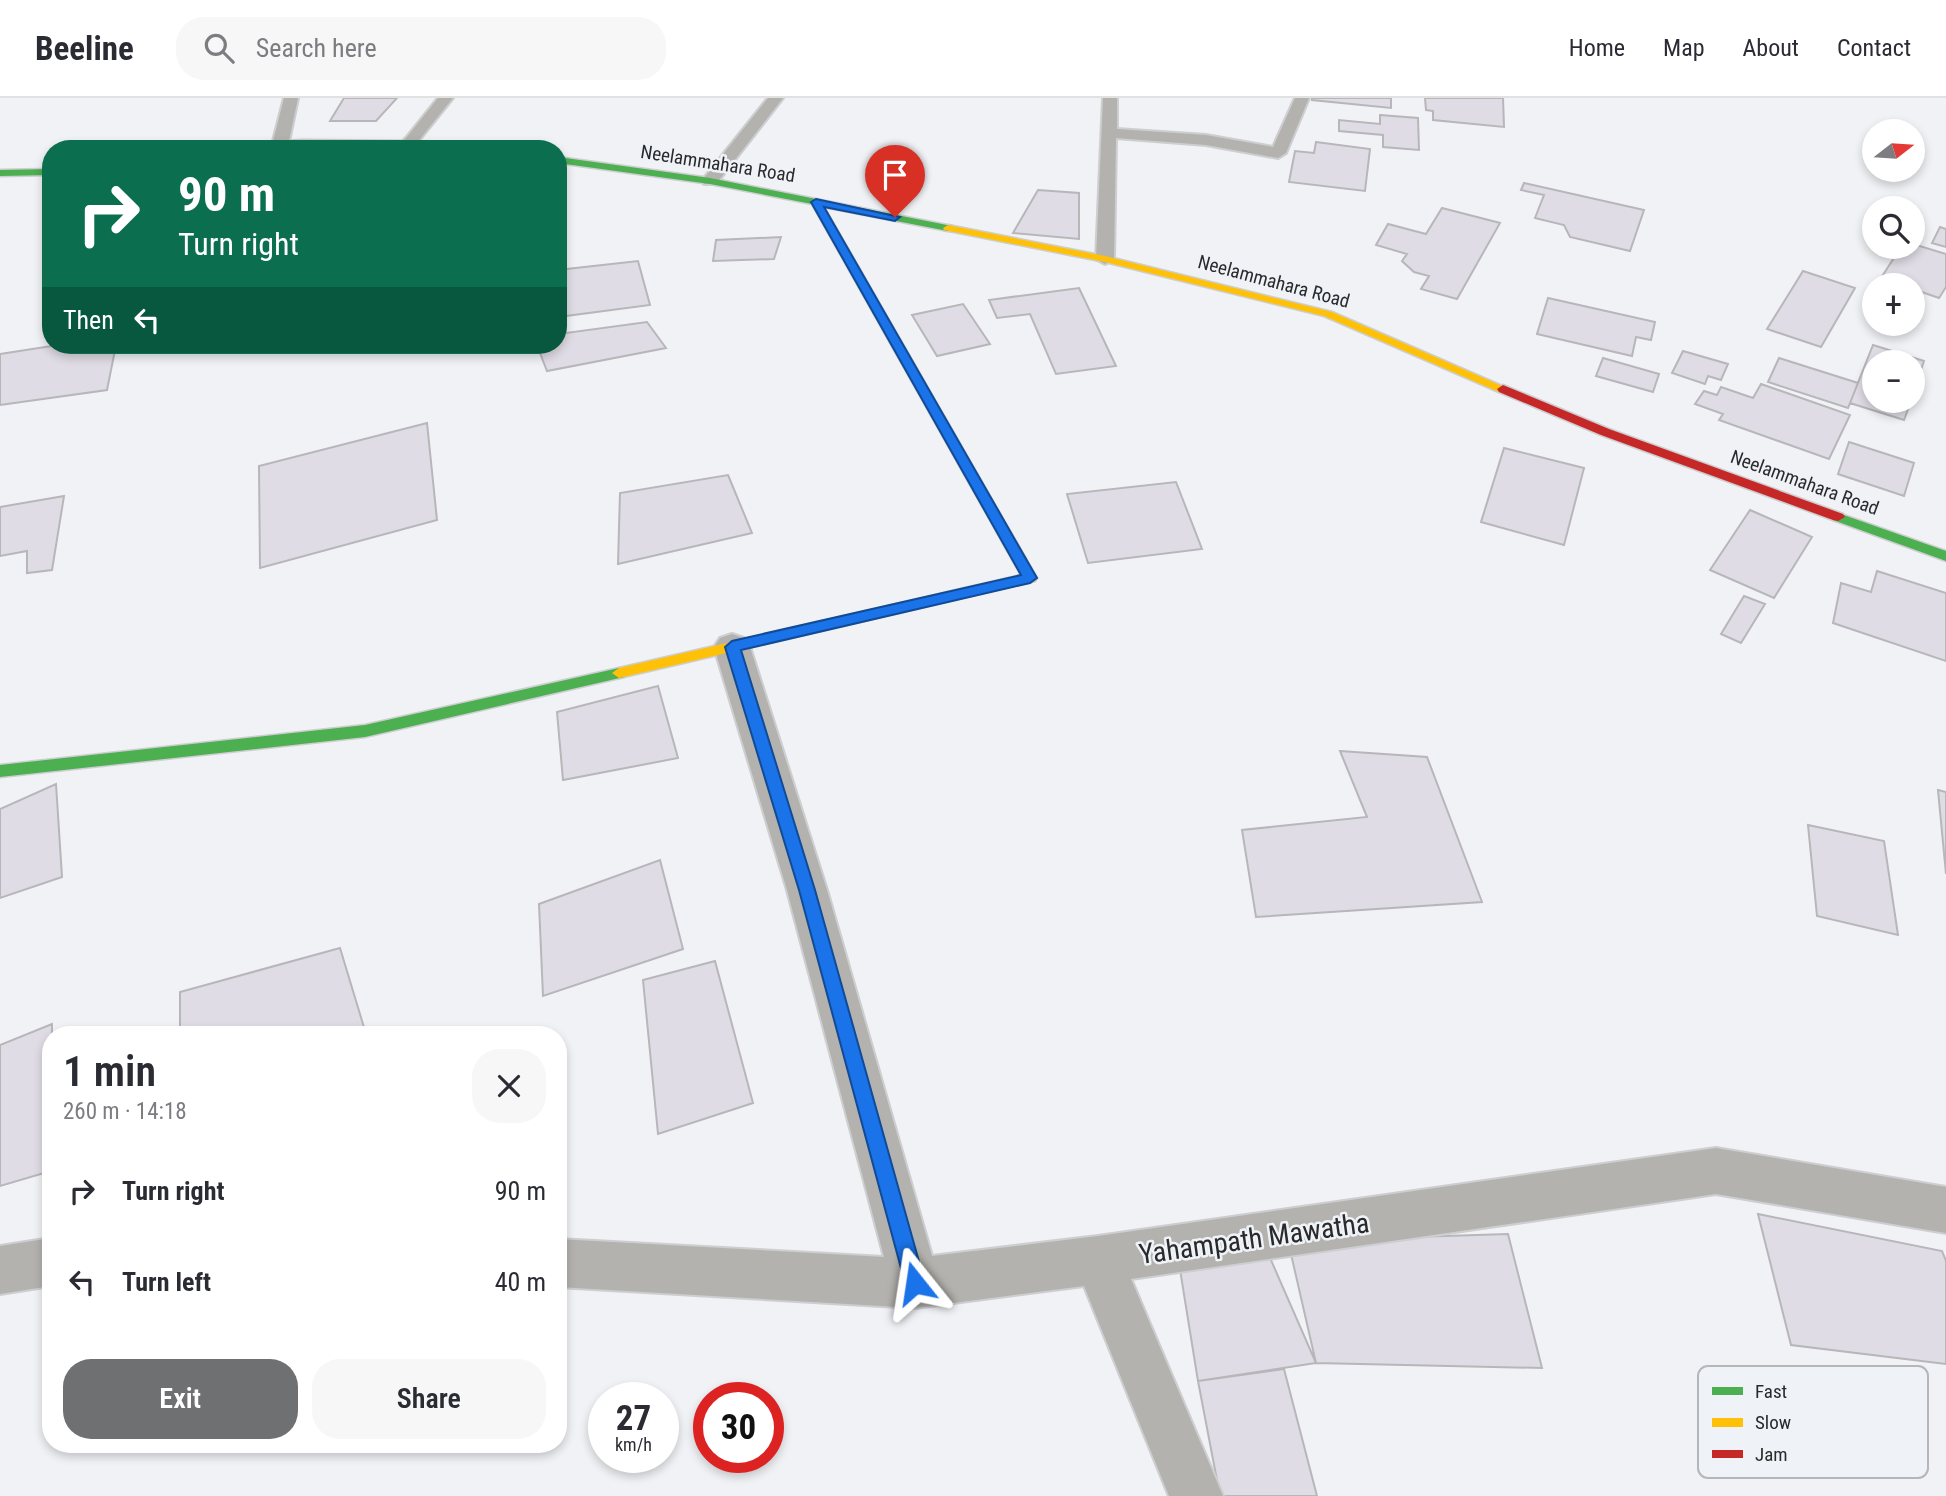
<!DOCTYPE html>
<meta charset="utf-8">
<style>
body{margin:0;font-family:"Roboto Condensed",sans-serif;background:#f7f7f7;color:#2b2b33;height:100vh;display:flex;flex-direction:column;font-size:26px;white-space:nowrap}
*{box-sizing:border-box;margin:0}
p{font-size:23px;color:#7c7c81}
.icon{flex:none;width:38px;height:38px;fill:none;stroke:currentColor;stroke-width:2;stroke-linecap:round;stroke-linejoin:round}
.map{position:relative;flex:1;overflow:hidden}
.panel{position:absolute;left:42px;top:928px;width:525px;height:427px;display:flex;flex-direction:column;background:#fff;border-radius:28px;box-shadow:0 4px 10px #0003}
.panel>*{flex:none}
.banner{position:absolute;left:42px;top:42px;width:525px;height:214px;border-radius:28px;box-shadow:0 4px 10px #0003;background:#0b6e4f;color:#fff;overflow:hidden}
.needle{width:46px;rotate:73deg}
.tools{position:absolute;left:1862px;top:21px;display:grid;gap:14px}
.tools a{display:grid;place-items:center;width:63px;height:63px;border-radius:50%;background:#fff;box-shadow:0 4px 10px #0003;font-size:35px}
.speed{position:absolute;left:588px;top:1284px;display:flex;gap:14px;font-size:35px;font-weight:700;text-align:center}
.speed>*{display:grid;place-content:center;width:91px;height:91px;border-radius:50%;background:#fff;box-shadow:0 4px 10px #0003;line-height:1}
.speed small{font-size:18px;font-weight:400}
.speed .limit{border:10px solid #d22;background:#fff;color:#111}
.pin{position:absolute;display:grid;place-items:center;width:60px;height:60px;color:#fff;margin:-72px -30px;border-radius:50% 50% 50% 0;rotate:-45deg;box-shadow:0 0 7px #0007}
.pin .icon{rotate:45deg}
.me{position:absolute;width:77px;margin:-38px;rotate:345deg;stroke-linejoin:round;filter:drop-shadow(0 0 5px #0008)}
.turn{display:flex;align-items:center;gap:24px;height:147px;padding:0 21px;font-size:32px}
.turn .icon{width:91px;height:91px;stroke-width:2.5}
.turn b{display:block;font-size:49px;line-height:60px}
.then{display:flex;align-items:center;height:66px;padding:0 21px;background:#0003;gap:14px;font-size:26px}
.round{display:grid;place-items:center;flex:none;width:74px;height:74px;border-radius:28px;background:#f7f7f7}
.overview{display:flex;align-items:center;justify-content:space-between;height:119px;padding:0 21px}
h1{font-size:42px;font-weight:600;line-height:52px}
.action{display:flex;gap:14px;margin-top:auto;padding:14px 21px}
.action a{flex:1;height:80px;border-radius:28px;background:#6f7072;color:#fff;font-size:28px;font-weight:600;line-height:80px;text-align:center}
.action a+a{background:#f7f7f7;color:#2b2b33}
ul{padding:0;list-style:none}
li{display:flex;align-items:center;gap:21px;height:91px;padding:0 21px}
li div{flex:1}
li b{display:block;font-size:26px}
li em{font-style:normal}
header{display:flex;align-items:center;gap:42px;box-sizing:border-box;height:98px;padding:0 35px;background:#fff;border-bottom:2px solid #e1e1e2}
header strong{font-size:33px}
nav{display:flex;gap:38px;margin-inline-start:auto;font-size:24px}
.search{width:490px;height:63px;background:#f7f7f7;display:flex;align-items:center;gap:18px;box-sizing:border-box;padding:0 24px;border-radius:28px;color:#7c7c81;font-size:26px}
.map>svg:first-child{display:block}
.building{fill:#e0dce5;stroke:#b7b7ba;stroke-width:2}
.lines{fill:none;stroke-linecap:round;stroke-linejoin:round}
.lane-casing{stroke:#cdced0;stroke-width:4}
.street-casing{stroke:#cdced0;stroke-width:4}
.fast-casing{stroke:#cdced0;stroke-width:3}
.slow-casing{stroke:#cdced0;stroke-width:3}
.jam-casing{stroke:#cdced0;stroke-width:3}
.lane{fill:#b3b2ae;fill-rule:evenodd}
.street{fill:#b3b2ae;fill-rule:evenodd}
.fast{fill:#4caf50;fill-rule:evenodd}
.slow{fill:#ffc107;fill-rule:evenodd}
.jam{fill:#c62828;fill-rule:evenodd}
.route{fill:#1a73e8;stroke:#114b97;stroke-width:2}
.labels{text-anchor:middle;stroke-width:5;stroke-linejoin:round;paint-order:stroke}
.far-street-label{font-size:19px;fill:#292a2c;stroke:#eff2f6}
.near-street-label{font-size:28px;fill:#292a2c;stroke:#eff2f6}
.key{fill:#eff2f6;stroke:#b4b6b9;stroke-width:2}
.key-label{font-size:19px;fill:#292a2c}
</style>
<header>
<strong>Beeline</strong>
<div class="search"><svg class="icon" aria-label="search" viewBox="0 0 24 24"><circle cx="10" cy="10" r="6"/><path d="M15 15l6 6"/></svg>Search here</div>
<nav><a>Home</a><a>Map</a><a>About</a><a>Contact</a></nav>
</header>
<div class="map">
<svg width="1946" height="1398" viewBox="0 0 1946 1398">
<rect width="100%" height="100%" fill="#f0f2f5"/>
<path class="building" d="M344,0h53l-21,23h-46z
M1312,0h79v10l-79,-8z
M1425,0h78l1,29 -71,-7v-9l-7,-1z
M1380,17l38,3 1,32 -36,-3v-12l-44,-4v-11l41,4z
M1316,44l54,7 -5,42 -76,-9 6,-31 19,2z
M1524,85l120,27 -14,41 -60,-14 -6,-12 -29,-7 9,-23 -23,-5z
M1038,92l41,3v46l-66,-6z
M1442,110l58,15 -43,76 -36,-10 8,-13 -15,-4 -12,-11 5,-7 -31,-9 12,-21 38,10z
M1940,129l6,2v18l-14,-4z
M781,139l-7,22 -61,2 3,-21z
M1913,146l33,10v33l-7,11 -26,-9v-4h-11l-21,-7 20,-31h12z
M638,163l12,44 -92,12v-47z
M1803,173l52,17 -34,59 -54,-18z
M1079,190l37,78 -60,8 -26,-60 -33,4 -8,-18z
M1548,200l107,24 -4,18 -15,-3 -4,19 -95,-22z
M963,206l27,40 -53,12 -25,-41z
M647,224l19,26 -119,23 -10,-26h21v-11z
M58,247h58l-9,45 -107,15v-51z
M1873,247l51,16 -11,33v-32h-39v39h37l-7,19 -54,-17z
M1683,253l45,13 -7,16 -13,-4 -3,8 -33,-11z
M1603,260l56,16 -6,18 -57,-16z
M1779,260l79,25 -10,25 -80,-26z
M1761,286l89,31 -21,44 -110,-39 4,-6 -28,-10 9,-13 13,4 4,-8 32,11z
M427,325l10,97 -177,48 -1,-102z
M1849,344l65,21 -10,33 -66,-22z
M1504,350l80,20 -20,77 -83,-23z
M728,377l24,58 -134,31 2,-71z
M1176,384l26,67 -114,14 -21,-69z
M64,398l-12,74 -25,3v-22l-27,5v-49z
M1750,412l62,27 -38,61 -64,-28z
M1877,473l69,22v68l-113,-38 8,-40 30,9z
M1744,498l21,8 -24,39 -20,-9z
M658,588l20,72 -115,22 -6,-68z
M1340,653l87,6 55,145 -226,15 -14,-87 125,-13z
M56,686l6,93 -62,21v-89z
M1938,692l8,2v82z
M1808,727l76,16 14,94 -81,-19z
M660,762l23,89 -140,47 -4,-92z
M340,850l26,86h-186v-42z
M715,863l38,142 -95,31 -15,-154z
M52,926l-1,147 -51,15v-141z
M1758,1116l184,37 4,10v103l-155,-19z
M1508,1136l34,134 -226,-5 -28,-122z
M1177,1153h90l49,112 -118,18z
M1284,1271l33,127h-97l-22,-115z"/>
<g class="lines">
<g class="lane-casing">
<path id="lane" d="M284,0h14l-9,43 -8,5 -8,-5z
M438,0h15l-37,46h-10l-3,-3 3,-3z
M768,0h15l-67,86h-12l-2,-3 2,-3z
M1103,0h14v31l89,6 67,12 22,-49h14l-23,55 -8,5 -72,-13 -90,-7 -2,121 -9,5 -9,-5z"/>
</g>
<g class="street-casing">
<path id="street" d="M732,536l12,4 6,9 77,243 105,366 166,-20 618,-88 230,39v46l-230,-39 -585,85 92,217h-54l-85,-210 -169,22 -357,-21v-48l326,18 -97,-367 -73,-243 6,-9z
M51,1140v48l-51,8v-48z"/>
</g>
<g class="fast-casing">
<path id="fast" d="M558,59l152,21 242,48 1,2 -5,3 -124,-24 202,352 -2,3h-10l-2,-3 -200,-355 -102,-20 -152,-21z
M51,71v6l-51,1v-6z
M1838,415l108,38v10l-113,-41 -2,-3z
M619,570l5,1 2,4 -2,4 -259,60 -365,40v-12l365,-40z"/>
</g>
<g class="slow-casing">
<path id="slow" d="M302,42l101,1 67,5 5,3 -139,-4 -140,4 5,-3z
M948,127l157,31 227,56 177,77 -6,4 -4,-1 -175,-76 -219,-54 -161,-32 -1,-2z
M1019,456l5,2 13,22 -2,3 -416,97 -7,-5 7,-5 402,-93 -9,-16z"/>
</g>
<g class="jam-casing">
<path id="jam" d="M1503,287l106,44 234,85 2,3 -7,4 -5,-1 -232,-85 -102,-43 -2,-3z"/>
</g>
<use href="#lane" class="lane"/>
<use href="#street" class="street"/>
<use href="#fast" class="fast"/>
<use href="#slow" class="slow"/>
<use href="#jam" class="jam"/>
</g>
<path class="route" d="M816,101l84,18 -5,4 -71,-14 213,371 -7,5 -289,67 74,240 110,393 -3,7 -7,3 -7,-3 -3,-7 -106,-393 -74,-243 7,-6 289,-66 -210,-373z"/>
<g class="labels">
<g class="far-street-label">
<text transform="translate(718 65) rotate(9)" y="7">Neelammahara Road</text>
<text transform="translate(1274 183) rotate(15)" y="7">Neelammahara Road</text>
<text transform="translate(1805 384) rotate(20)" y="7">Neelammahara Road</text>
</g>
<g class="near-street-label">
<text transform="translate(1254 1140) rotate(-8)" y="10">Yahampath Mawatha</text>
</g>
</g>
<rect x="1698" y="1268" width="230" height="112" rx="10" class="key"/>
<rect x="1712" y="1289" width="31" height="8" fill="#4caf50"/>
<rect x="1712" y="1320" width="31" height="9" fill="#ffc107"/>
<rect x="1712" y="1352" width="31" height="8" fill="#c62828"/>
<g class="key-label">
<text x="1755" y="1300">Fast</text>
<text x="1755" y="1331">Slow</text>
<text x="1755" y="1363">Jam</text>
</g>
</svg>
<div class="tools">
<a><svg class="needle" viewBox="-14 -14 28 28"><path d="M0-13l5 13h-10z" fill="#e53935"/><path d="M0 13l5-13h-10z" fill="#7c7c81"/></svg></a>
<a><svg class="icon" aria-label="search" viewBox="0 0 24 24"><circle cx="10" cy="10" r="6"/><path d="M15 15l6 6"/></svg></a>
<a>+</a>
<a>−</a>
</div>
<div class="speed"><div>27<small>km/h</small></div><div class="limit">30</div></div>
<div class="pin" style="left:895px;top:119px;background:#d93025"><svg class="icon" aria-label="arrive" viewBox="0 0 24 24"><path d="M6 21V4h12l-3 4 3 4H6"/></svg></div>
<svg class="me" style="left:915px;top:1185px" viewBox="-20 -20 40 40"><path d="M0-17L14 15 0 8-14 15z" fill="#1a73e8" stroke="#fff" stroke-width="4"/></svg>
<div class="banner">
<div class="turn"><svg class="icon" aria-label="right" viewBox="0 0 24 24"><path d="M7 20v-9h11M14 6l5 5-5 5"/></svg><div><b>90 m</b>Turn right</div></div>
<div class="then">Then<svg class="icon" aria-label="left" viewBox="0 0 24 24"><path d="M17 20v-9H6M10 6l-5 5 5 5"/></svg></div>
</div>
<section class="panel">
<div class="overview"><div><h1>1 min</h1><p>260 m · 14:18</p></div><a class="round"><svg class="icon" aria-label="close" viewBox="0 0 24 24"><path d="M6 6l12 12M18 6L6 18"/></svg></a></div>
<ul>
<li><svg class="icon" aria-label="right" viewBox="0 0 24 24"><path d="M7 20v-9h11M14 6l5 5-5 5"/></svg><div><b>Turn right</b></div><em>90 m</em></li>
<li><svg class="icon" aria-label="left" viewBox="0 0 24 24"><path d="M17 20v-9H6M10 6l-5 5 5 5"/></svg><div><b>Turn left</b></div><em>40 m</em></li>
</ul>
<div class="action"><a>Exit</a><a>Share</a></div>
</section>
</div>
